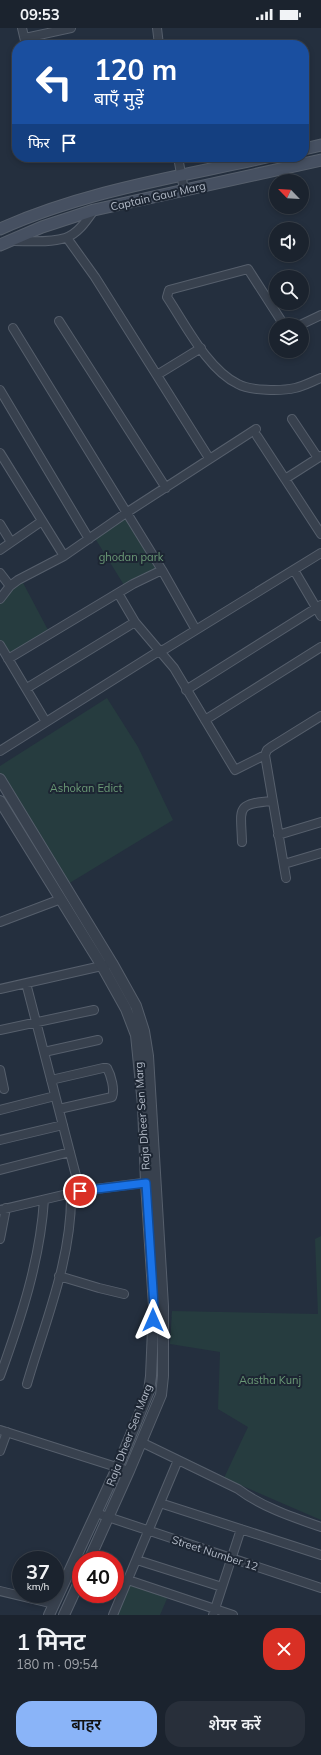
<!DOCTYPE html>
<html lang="hi">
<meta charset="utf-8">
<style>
body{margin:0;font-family:Mulish,"Noto Sans Devanagari",sans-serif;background:#282f3a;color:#f1f3f6;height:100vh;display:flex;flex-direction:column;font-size:15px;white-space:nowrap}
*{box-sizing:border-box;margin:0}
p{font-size:13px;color:#a0a4aa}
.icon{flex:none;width:22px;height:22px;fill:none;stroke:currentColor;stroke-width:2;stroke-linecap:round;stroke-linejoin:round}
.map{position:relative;height:1587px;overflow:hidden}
.details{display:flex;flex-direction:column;background:#1b232e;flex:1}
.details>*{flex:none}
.top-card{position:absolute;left:12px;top:12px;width:297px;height:122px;border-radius:16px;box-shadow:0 2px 6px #0003,0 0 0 1px #39404a;background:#1a4fa0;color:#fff;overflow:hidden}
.needle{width:26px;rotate:295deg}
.buttons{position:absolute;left:269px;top:146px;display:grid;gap:8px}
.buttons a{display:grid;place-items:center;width:40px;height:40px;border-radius:50%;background:#1b232e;box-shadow:0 2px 6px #0003,0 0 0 1px #39404a;font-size:20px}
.speed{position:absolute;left:12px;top:1523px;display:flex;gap:8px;font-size:20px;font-weight:700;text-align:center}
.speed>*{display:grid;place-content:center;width:52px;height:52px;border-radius:50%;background:#1b232e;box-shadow:0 2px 6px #0003,0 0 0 1px #39404a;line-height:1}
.speed small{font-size:10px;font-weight:400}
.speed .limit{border:6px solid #d22;background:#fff;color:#111}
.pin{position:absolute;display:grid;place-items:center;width:34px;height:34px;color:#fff;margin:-17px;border:2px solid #fff;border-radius:50%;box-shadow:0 1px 4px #0007}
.me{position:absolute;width:44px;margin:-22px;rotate:0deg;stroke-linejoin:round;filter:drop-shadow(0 0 3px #0008)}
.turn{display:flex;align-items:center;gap:14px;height:84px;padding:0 16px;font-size:18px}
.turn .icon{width:52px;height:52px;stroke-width:2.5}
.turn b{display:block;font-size:28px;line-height:34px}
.then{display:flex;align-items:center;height:38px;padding:0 16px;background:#0003;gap:8px;font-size:15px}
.round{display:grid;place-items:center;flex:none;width:42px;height:42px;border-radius:16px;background:#282f3a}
.headline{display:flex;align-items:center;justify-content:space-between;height:68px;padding:0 16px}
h1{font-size:24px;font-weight:600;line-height:30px}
.primary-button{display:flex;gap:8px;margin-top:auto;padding:8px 16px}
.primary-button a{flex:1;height:46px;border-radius:16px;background:#8ab4f8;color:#111;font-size:16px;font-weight:600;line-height:46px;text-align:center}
.primary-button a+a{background:#282f3a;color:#f1f3f6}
.status{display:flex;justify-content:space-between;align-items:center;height:28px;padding:0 20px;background:#1b232e;direction:ltr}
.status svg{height:11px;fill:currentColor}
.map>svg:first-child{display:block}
.green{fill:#263c3f}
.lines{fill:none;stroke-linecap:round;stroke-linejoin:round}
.minor-casing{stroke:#565f6c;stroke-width:10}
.tertiary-casing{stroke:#565f6c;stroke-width:12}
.secondary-casing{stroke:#565f6c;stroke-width:13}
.minor{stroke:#38414e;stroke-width:8}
.tertiary{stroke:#38414e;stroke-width:10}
.secondary{stroke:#465061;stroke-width:11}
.route-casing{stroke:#114b97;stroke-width:10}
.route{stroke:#1a73e8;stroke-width:7}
.labels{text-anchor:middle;stroke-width:4;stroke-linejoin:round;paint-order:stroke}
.street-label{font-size:11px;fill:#b4bcc9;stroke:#1d2633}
.park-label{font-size:11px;fill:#6b9a76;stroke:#1d2633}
</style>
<div class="status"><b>09:53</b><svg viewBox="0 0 49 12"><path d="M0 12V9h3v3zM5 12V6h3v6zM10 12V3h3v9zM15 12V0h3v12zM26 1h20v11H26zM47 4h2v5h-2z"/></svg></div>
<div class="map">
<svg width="321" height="1587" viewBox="0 0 321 1587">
<rect width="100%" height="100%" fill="#242f3e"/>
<path class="green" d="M128,485l33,55 -37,17 -31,-50z
M21,551l27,51 -40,29 -8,-12v-47z
M107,670l31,49 35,73 -105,64 -68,-110v-8z
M321,1208v284l-97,-42 24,-51 -30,-18 2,-57 -50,-8 2,-33 146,3 -3,-75z
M128,1552l41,14 -9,21h-47z"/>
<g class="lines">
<g class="minor-casing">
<path id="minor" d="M22,0l4,17
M157,0l2,17
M25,10l46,-10
M178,129l6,33
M67,210l28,39 114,181
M13,213c16,0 37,2 52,-3 13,-4 22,-18 29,-28
M59,293l107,167
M284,297l-36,-56 -79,21 -2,7c18,27 41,73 71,87 12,7 44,7 57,4 9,-2 18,-7 26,-10
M300,297l21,-10
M13,300l149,242 34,60
M157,347l44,-27
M0,362l89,149
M292,391l26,39
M257,408l64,98
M0,425l64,103
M285,451l36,-23
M0,496l11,18
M0,522l42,-29
M294,542l27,46
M0,545l10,13
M118,565l17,29 39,46 61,102 30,-15
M0,571l10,-13 8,-6 46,-24 62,-43 130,-84
M0,617l46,77
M8,631l125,-75 29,-14
M27,660l108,-66
M186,662l135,-85
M205,692l116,-73
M0,723l159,-100 6,-2 156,-96
M278,807l43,-13
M242,814c-1,-34 -7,-38 30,-41
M284,836l37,-11
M286,850l-21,-123 2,-5 4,-3 50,-31
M0,894l61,-23
M26,955l54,208
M0,961l106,-24
M0,1002l94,-20
M44,1024l54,-12
M0,1042l4,19
M51,1052l52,-12h4c4,7 8,22 5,29l-53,12
M0,1082l55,-14
M0,1112l63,-15
M0,1142l70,-18
M0,1182l80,-19 70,-9
M0,1211l6,-31
M59,1248l40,12 25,6
M0,1348c21,-58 40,-115 44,-176
M27,1356c18,-62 45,-125 44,-190
M0,1402l129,41
M141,1414l97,47c24,18 54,28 83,38
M0,1423l7,-19
M160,1475l161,52
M96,1485l225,75
M137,1532l85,27
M128,1552l105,35
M0,1563l54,13
M113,1587l65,-155
M213,1587l28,-86"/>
</g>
<g class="tertiary-casing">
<path id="tertiary" d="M0,751l112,184 24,43 8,25 4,25 15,250v70l-2,19 -32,76 -40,89
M0,773l102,165 24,43 10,26 7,70 3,78 8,123 -3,70 -2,15 -31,75 -69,149
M64,1587l17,-37"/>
</g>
<g class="secondary-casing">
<path id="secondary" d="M304,121l17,-4
M0,201c85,-38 177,-52 267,-72
M0,217l42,-18 52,-17 227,-50"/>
</g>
<use href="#minor" class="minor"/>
<use href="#tertiary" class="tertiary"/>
<use href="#secondary" class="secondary"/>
</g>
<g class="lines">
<g class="route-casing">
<path id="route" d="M80,1163l66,-8 8,123 -1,14"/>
</g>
<use href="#route" class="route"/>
</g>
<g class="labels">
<g class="street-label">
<text transform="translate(158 168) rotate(-13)" y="4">Captain Gaur Marg</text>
<text transform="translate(142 1088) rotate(-94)" y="4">Raja Dheer Sen Marg</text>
<text transform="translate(129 1407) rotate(-69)" y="4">Raja Dheer Sen Marg</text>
<text transform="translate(215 1525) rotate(18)" y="4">Street Number 12</text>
</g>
<g class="park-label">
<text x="131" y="533">ghodan park</text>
<text x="86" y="764">Ashokan Edict</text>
<text x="270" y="1356">Aastha Kunj</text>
</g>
</g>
</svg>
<div class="buttons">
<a><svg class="needle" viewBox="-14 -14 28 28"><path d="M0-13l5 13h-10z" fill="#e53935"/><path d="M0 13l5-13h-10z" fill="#a0a4aa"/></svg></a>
<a><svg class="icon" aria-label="sound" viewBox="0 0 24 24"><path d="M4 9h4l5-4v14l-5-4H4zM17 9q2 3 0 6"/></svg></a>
<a><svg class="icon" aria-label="search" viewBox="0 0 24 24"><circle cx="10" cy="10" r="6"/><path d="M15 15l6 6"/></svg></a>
<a><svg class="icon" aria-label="layers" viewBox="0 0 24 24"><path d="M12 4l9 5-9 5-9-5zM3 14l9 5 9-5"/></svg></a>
</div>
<div class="speed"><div>37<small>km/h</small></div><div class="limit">40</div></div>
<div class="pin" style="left:80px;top:1163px;background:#d93025"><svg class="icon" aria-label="arrive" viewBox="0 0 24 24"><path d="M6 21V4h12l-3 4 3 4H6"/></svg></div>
<svg class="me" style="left:153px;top:1292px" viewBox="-20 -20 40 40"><path d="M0-17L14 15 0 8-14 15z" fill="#1a73e8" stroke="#fff" stroke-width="4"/></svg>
<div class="top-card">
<div class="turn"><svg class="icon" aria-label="left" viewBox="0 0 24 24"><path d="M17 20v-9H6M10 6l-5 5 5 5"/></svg><div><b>120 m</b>बाएँ मुड़ें</div></div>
<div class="then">फिर<svg class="icon" aria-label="arrive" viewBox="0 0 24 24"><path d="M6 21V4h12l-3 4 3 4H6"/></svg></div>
</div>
</div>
<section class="details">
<div class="headline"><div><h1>1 मिनट</h1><p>180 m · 09:54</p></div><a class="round" style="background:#d93025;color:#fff"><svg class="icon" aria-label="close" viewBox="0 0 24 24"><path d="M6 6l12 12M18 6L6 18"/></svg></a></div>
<div class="primary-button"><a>बाहर</a><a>शेयर करें</a></div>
</section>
